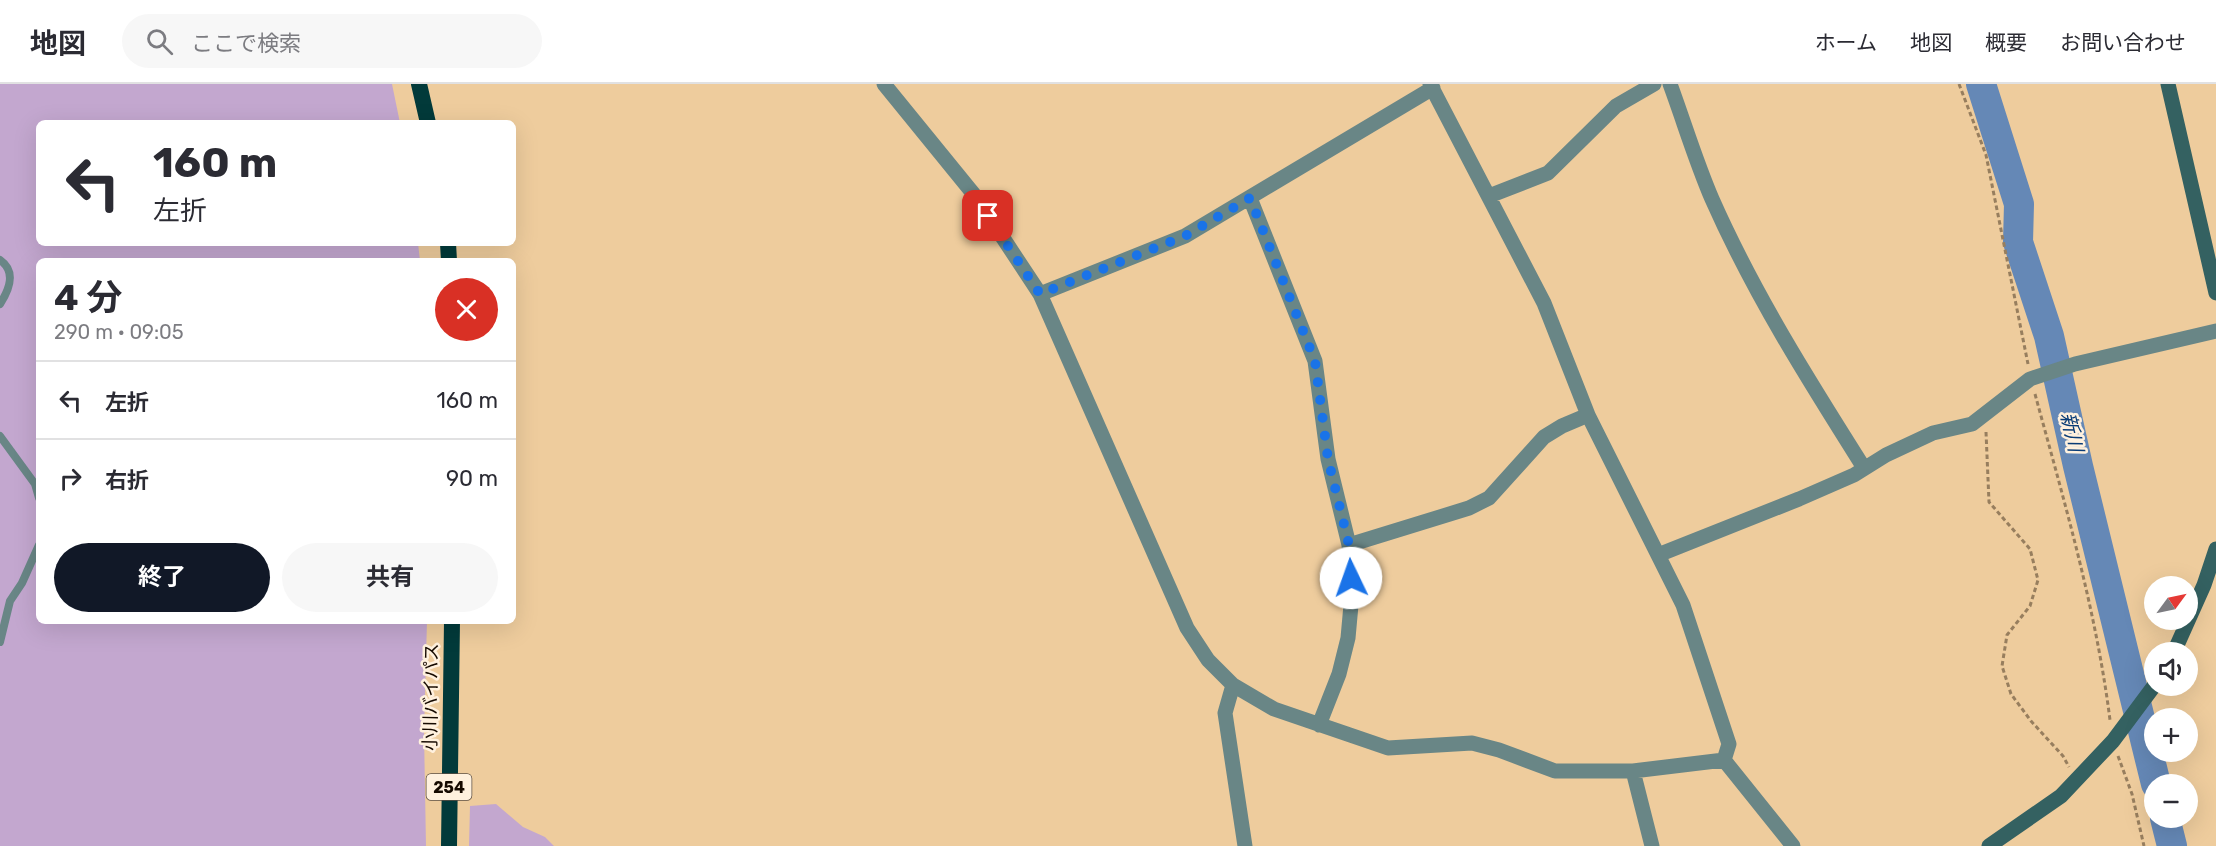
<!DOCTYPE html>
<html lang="ja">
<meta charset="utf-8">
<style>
body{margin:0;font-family:Rubik,"Noto Sans JP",sans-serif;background:#f7f7f7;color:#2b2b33;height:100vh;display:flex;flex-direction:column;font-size:22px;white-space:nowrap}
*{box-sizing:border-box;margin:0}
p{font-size:20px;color:#7c7c81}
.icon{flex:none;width:33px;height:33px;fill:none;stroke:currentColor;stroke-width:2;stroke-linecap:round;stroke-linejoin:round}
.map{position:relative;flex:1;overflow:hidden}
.details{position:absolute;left:36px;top:174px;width:480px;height:366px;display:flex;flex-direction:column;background:#fff;border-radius:9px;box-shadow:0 6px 24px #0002}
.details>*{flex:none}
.guide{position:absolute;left:36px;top:36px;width:480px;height:126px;border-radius:9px;box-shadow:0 6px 24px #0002;background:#fff;color:#2b2b33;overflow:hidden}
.needle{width:39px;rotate:57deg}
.tools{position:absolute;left:2144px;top:492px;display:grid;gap:12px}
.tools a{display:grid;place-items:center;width:54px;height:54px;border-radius:50%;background:#fff;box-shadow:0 6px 24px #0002;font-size:30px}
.pin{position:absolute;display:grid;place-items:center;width:51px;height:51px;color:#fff;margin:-26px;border-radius:12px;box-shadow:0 3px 9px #0006}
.me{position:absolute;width:66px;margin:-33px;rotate:357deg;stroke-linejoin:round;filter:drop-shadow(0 0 4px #0008)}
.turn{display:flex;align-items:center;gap:21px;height:126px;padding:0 18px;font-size:27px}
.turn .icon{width:78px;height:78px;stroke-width:2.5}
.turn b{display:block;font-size:42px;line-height:51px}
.round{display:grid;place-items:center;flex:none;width:63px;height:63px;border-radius:32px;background:#f7f7f7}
.headline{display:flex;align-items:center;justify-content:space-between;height:102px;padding:0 18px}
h1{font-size:36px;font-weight:700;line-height:45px}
.cta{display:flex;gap:12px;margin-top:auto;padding:12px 18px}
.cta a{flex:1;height:69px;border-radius:36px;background:#111827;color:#fff;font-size:24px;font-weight:700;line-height:69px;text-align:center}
.cta a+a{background:#f7f7f7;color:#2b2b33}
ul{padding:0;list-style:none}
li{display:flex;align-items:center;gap:18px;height:78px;padding:0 18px;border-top:2px solid #e1e1e2}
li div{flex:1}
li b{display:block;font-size:22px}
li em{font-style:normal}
header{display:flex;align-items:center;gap:36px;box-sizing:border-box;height:84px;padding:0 30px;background:#fff;border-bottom:2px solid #e1e1e2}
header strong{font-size:28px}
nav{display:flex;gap:33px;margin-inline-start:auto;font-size:21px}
.search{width:420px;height:54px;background:#f7f7f7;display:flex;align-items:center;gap:15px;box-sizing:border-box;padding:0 21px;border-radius:33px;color:#7c7c81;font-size:22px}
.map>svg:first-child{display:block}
.green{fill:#c3a7cf}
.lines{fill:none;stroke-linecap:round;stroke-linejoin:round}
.river{stroke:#6588b6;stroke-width:30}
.path{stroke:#977e5e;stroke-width:3;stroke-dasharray:4.5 3;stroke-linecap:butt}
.service{stroke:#698686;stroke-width:8}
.minor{stroke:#698686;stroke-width:15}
.secondary{stroke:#346161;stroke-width:15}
.trunk{stroke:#023a3a;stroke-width:16}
.route{stroke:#1a73e8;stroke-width:10;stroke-dasharray:0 18}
.labels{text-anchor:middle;stroke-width:5;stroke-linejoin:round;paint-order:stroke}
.shield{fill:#fff1de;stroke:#5c4f43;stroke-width:1.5}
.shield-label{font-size:16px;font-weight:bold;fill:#160a00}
.street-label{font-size:18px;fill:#160a00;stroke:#fff1de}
.water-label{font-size:20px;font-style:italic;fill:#0a3c76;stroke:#fff1de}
</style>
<header>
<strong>地図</strong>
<div class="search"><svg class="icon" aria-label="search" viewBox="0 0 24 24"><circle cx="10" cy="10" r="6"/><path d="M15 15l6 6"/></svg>ここで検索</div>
<nav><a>ホーム</a><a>地図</a><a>概要</a><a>お問い合わせ</a></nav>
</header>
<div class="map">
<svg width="2216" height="762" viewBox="0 0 2216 762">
<rect width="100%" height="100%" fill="#eecc9d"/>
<path class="green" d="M0,0h392l8,39h-361v120h379l2,18h-381v360h388l-3,112 2,113h-426z
M496,720l27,23 22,10 9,9h-85l1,-40z"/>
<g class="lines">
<path class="river" d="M1981,0l38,120 -1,38 31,94 29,130 78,318
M2165,734l7,28"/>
<path class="path" d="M1959,0l27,71 42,209
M2035,310c29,107 61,215 75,326
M1986,348l3,70 41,47 8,31 -8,26 -23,29 -5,31 9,28 20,27 32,35 6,11
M2118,672l14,38 12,52"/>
<path class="service" d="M0,176c17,12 9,30 0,44
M0,352l35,48 4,14
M0,558l10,-41 12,-18 17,-38"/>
<path class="minor" d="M884,0l92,113 64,97 147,334 21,32 25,25 41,24 114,39 84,-5 27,7 56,21h78l91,-11
M1430,0l114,219 44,112 95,190 46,139 -5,16
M1670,0c14,38 26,78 42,115 42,95 97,182 152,269
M1489,112l59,-23 68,-67 38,-22
M1250,114l65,163 13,98 21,86 3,49 -4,44 -9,36 -20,51
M1040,210l145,-58 248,-148
M1349,461l120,-37 20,-10 55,-61 18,-11 26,-11
M1658,471l141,-56 55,-24 32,-20 47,-22 39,-9 58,-45 45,-15 141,-33
M1233,601l-8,28 20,133
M1724,676l69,86
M1633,687l19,75"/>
<path class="secondary" d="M2168,0l48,209
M2174,568l30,-67 12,-36
M1989,762l72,-50 52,-55 41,-55"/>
<path class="trunk" d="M419,0l9,39
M448,159l1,18
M449,762l3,-225"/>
</g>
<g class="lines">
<path class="route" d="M988,132l52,78 145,-58 65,-38 65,163 13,98 21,86 2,33"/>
</g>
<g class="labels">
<rect class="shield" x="426.5" y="690" width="45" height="26" rx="4.5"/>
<g class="shield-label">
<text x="449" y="709">254</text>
</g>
<g class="street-label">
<text transform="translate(431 613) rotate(-89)" y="6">小川バイパス</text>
</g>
<g class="water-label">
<text transform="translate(2072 348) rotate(77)" y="7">新川</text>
</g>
</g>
</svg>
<div class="tools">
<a><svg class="needle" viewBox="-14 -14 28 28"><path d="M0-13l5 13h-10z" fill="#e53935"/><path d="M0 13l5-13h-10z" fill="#7c7c81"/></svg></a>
<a><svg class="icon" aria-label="sound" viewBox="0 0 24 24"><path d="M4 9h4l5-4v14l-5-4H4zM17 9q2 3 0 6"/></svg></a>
<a>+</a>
<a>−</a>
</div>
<div class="pin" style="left:988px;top:132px;background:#d93025"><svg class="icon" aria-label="arrive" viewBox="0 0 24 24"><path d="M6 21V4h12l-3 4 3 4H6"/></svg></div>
<svg class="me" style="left:1351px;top:494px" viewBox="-20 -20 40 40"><circle r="19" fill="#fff"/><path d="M0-13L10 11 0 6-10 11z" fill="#1a73e8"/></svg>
<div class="guide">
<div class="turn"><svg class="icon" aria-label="left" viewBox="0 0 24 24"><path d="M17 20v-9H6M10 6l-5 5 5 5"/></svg><div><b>160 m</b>左折</div></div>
</div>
<section class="details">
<div class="headline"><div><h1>4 分</h1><p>290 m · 09:05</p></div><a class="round" style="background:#d93025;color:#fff"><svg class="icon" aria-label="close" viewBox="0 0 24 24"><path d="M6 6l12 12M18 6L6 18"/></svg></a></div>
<ul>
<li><svg class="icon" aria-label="left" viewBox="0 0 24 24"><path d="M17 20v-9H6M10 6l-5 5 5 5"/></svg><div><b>左折</b></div><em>160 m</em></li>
<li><svg class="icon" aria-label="right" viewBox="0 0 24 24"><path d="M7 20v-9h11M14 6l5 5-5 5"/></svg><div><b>右折</b></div><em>90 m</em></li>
</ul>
<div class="cta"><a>終了</a><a>共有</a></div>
</section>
</div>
